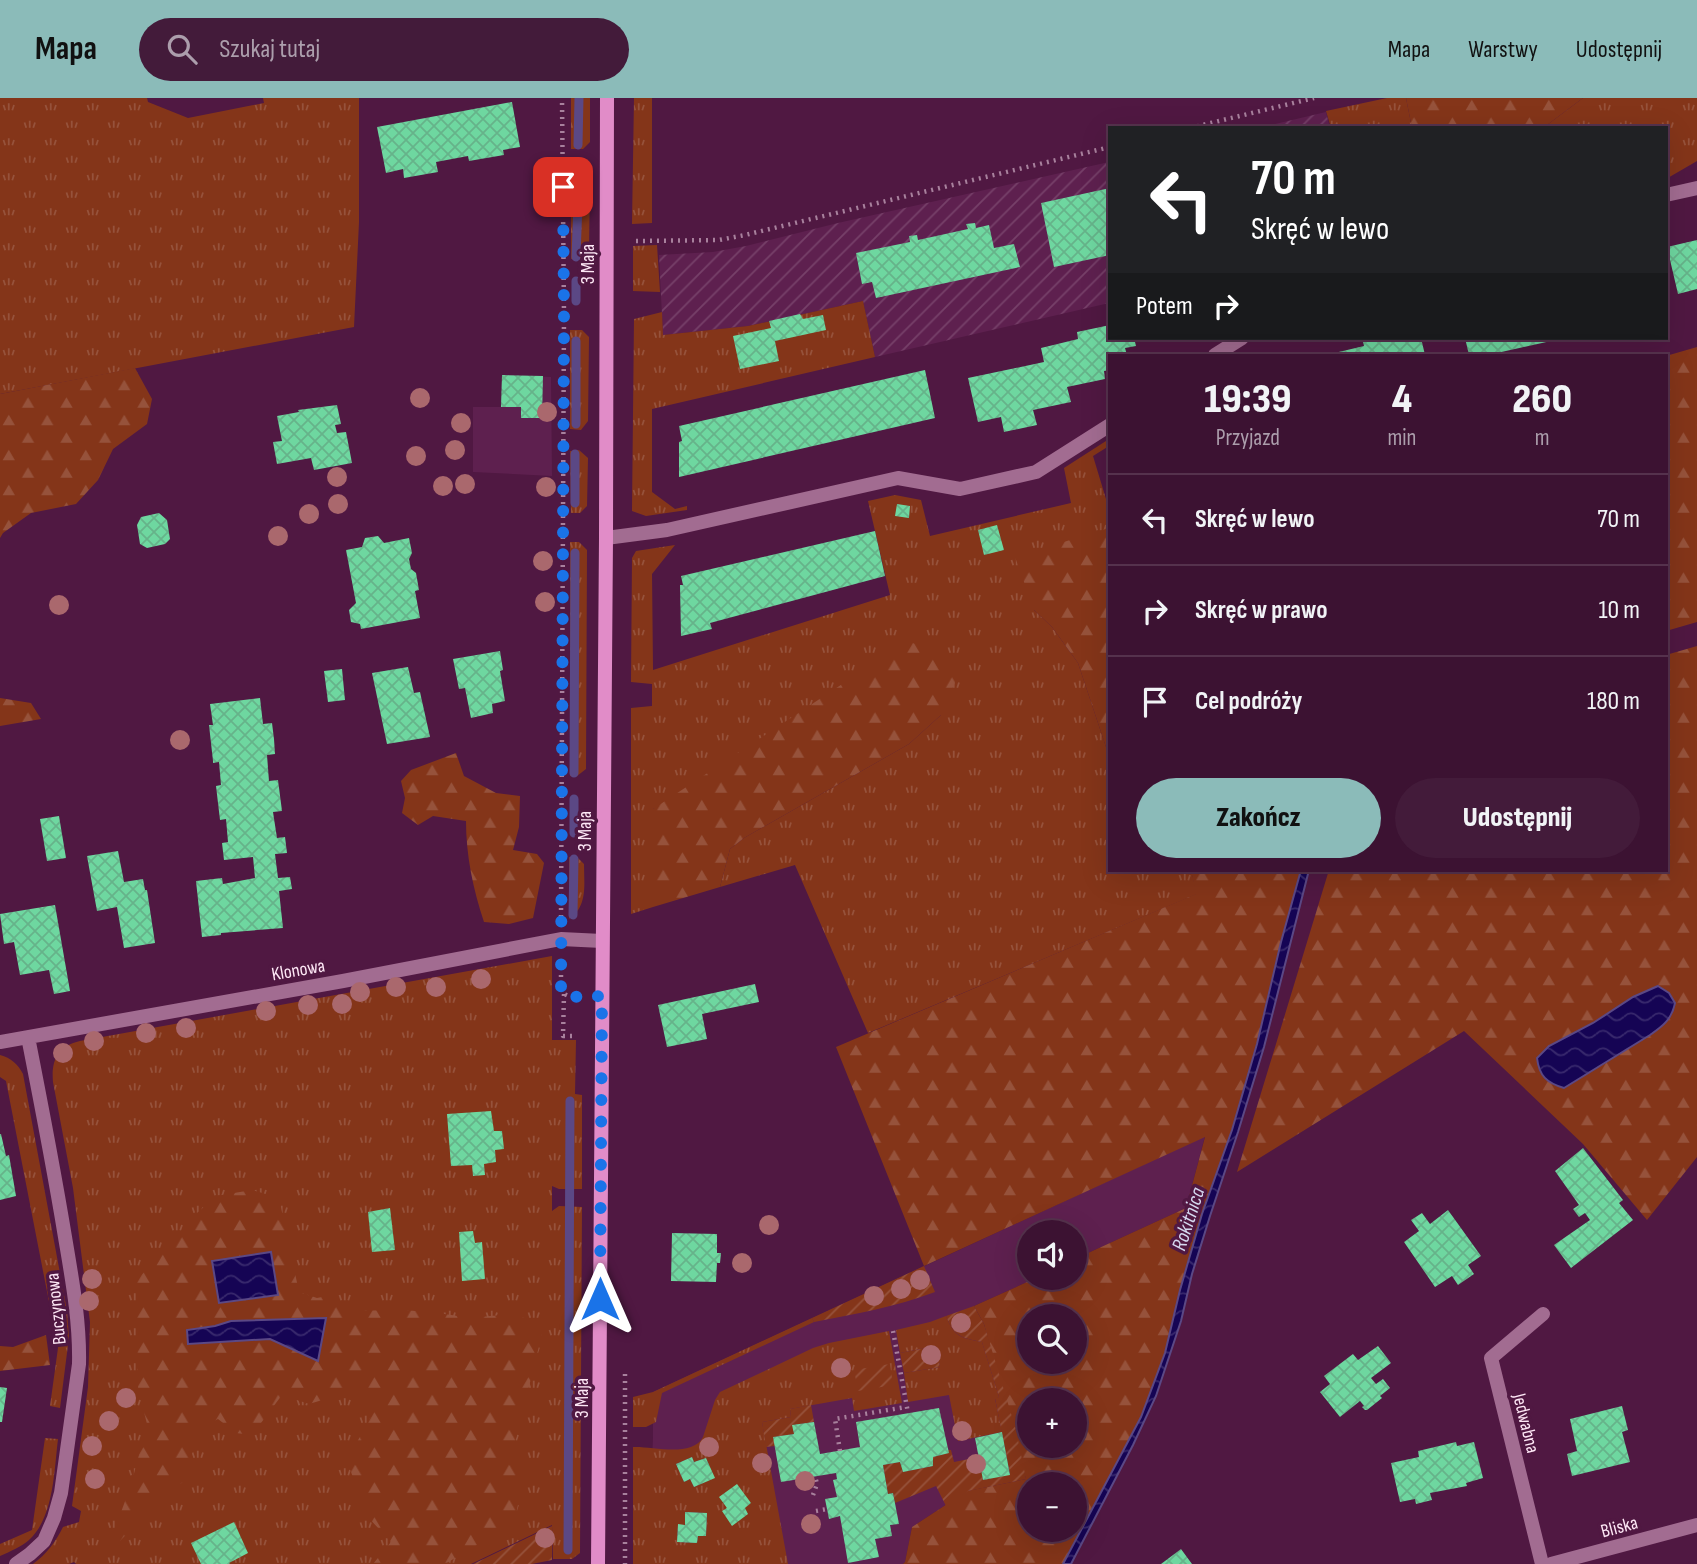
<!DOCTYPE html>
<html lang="pl">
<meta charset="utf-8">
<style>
body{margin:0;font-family:"Sofia Sans Condensed",sans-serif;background:#431b3a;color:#f1f3f6;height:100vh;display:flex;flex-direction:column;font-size:26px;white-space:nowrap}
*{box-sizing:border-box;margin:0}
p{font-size:23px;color:#ac9eac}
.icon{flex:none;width:38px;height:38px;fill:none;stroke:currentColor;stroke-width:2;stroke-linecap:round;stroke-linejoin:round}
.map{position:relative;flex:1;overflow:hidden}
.side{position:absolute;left:1108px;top:256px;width:560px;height:518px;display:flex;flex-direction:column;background:#3c1232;border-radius:0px;box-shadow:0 7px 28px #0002,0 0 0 2px #55324d}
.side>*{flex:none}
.guide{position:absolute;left:1108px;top:28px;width:560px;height:214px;border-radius:0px;box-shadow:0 7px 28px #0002,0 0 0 2px #55324d;background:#202124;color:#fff;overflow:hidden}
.fabs{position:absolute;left:1017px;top:1122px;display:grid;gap:14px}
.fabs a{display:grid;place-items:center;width:70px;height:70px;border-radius:50%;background:#3c1232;box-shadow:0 7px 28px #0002,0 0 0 2px #55324d;font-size:35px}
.pin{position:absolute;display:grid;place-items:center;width:60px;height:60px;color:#fff;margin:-30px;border-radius:14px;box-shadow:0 4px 10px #0006}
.me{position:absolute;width:77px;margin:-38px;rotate:0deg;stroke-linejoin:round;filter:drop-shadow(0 0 5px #0008)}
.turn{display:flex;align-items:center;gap:24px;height:147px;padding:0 28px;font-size:32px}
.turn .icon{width:91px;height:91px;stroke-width:2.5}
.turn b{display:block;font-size:49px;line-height:60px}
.then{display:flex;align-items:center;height:66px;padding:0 28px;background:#0003;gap:14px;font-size:26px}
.eta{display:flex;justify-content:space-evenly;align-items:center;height:119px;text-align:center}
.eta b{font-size:42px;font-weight:800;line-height:49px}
.cta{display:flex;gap:14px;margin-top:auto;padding:14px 28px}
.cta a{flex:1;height:80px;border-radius:42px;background:#8bbbb9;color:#111;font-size:28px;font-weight:800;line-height:80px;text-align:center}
.cta a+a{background:#431b3a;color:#f1f3f6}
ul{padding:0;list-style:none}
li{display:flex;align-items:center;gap:21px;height:91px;padding:0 28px;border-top:2px solid #55324d}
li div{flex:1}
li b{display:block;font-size:26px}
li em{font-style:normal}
header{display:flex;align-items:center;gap:42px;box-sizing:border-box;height:98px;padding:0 35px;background:#8bbbb9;color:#111}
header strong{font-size:33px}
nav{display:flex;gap:38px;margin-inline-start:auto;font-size:24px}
.search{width:490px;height:63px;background:#431b3a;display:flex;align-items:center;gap:18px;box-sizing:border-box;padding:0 24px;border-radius:38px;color:#ac9eac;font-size:26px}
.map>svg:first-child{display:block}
.built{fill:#5e204f}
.industrial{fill:url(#industrial-furrows)}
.grass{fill:url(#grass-tufts);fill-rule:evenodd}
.forest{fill:url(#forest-firs);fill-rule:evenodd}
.garden{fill:url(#garden-furrows)}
.water{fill:url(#water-waves);stroke:#5b4885;stroke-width:2}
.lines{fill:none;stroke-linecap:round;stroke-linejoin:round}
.stream{stroke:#5b4885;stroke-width:9}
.building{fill:url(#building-cross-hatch)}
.path{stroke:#a8819d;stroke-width:4.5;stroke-dasharray:2 5;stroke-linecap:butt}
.lane{stroke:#a26c91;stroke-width:14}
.street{stroke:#a26c91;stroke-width:14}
.secondary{stroke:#e18cc8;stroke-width:14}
.tree{fill:#aa686d}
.route{stroke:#1a73e8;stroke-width:12;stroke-dasharray:0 21.6}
.labels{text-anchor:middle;stroke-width:7;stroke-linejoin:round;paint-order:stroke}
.street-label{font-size:19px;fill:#fee8f6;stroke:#501842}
.water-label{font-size:21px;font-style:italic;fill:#d5d8ef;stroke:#501842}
</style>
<header>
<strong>Mapa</strong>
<div class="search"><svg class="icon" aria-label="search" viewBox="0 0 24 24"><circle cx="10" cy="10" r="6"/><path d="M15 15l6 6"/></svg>Szukaj tutaj</div>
<nav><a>Mapa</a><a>Warstwy</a><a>Udostępnij</a></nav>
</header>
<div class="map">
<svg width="1697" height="1466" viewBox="0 0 1697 1466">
<defs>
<pattern id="industrial-furrows" width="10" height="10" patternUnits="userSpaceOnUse" patternTransform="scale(1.75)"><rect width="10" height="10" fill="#5e204f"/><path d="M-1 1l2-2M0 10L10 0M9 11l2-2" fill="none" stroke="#764069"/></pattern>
<pattern id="grass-tufts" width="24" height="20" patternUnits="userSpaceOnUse" patternTransform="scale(1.75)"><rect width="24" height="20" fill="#843519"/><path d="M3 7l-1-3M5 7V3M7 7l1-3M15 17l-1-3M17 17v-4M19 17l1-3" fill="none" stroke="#96523b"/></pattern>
<pattern id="forest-firs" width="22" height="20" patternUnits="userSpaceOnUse" patternTransform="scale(1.75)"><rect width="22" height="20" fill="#843519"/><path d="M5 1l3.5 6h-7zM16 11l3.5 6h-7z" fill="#96523b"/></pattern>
<pattern id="garden-furrows" width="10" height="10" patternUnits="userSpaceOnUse" patternTransform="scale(1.75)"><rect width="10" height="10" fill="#843519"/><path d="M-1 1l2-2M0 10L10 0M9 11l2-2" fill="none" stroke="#96523b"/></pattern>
<pattern id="water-waves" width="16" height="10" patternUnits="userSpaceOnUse" patternTransform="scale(1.75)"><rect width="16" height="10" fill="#150454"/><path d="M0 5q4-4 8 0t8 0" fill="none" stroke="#38296d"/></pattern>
<pattern id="building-cross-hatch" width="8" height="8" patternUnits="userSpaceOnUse" patternTransform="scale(1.75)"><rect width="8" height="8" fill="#6ed7a0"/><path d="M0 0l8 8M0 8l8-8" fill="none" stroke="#66b38a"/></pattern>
</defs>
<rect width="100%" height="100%" fill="#501842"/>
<path class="built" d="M502,277l49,2 1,99 -79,-4v-65h28z
M1205,1038l-19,72 -111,51 -1,-27h-45v46h7l-62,28 52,173 -59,12 -55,36 -7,35 -2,2h-255l5,-127v-45z"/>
<path class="industrial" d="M1326,14l4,16h-72z
M1109,64v141l-234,54 -12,-56 -115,25 -85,9 -4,-80 54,-3 33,-6 92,-23z"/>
<path class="grass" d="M0,0h147l1,4 40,16 76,-15 -1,-5h96v124l-5,105 -354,67z
M571,0h19v44l-7,7h-12z
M634,0h18v125l-20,1z
M1387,0h19l6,30h-81l-5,-17z
M1583,0h114v63l-31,18v-51h-123z
M571,73h12l7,7 -1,73 -7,7 -11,1z
M657,147l3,47 -27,-1v-45z
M863,203l12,56 -223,52v83l23,17 12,-3v4l-41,6 -14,-5 2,-192 28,-7 1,23 85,-9z
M570,232h12l7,7 -1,84 -7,9 -11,-1z
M1106,343l3,5 -16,10 16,53v19l-75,82 18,17 26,36 31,93 1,114h81l6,24 -329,139 -73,-168 -75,22 10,-38 14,-11 165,-94 32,-29 -288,94v98l-22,7v-206l21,-2v-22l-21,-2 1,-124 4,-7 39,-6 -23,29 1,96 237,-75 -22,-94 27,-6 26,5 9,36 141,-33 -7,-35z
M579,352l9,8 -1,48 -7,7h-9l-1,-62z
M570,444h9l8,8 -1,219 -9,7h-7z
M569,759h8l7,7c0,21 4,42 -15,55z
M552,858v84h24l-1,54 7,1v94h-23l-7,-3v25l7,-5 23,1 -2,346 -8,6h-19l-1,-34 -81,39h-395l-2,-2 -5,2h-36c14,-10 23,-23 30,-37l16,-5 2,-11 -9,-5 16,-119 2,-65 -17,-134 -20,-106c-2,-22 5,-36 27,-41z
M0,957c11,3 18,9 23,19l44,237 2,26 -9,71 -10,-2 8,-58 -52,-267 -6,-4z
M946,1218c8,20 14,22 36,26l17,55 -4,2 7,33 -44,9 -9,-46 -41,7 -4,-29 36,-6 -4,-21 -36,7 -4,-23 34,-8z
M812,1220l2,4 -152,71 -6,29 -10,5h-13v-30l20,-5z
M889,1233l13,72 -48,8 -2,-13 -62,11 1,8 -29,5 26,142h-155v-117c19,-1 59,11 70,-10l12,-37 5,-8 93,-44 16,-5zM692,1359l2,5 12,-4 8,20 -20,9 -4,-8 -6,3 -8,-18zM686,1414l21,1 -1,23h-8l-1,7 -20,-1 1,-17h7z
M45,1340l13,1c-4,32 -4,78 -29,101 -8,7 -18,11 -29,16v-12l32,-14z"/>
<path class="forest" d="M1406,0h177l-40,30h-131z
M1697,249v275l-31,9v-275z
M135,270l17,31 -5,25 -34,25 -15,31 -22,24 -45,9 -28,20 -3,5v-144z
M1109,430h1l-1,228 -31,-93 -26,-36 -18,-17 -19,-53z
M906,544l24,4 16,11 10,23 -15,35 -32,29 -165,94 -14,11 -10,38 -67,20v-98z
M1697,548v511l-50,63 -64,-76 -119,-113 -227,141 92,-302h337v-215z
M0,600l31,5 10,16 -41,7z
M456,655l8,23 32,17 24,3 -1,31 -6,23 24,4 7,9 -11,55 -24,6 -25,-2c-11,-33 -18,-67 -18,-101l-33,-5 -15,9 -16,-12 3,-15 -4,-17 10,-11z
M1191,772h110l-20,72 -24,102 -25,86 -30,84 -22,76 -15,63 -24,64 -78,147h-160l2,-2 7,-35 55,-36 59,-12 -42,-155 -10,-18 62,-28h38l1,-19 111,-51 19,-71 -281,129 -88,-219 360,-153zM1029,1218h45v46h-45zM1029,1302h45v46h-45zM1029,1386h45v46h-45z
M252,1092l27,8 20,94 18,6 15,-3 8,16 64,-1 34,3 33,5 30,-3 32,4 9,15 -27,109 11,24 -10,47 -14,16 -57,34h-72l18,-22 -24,-26 -20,-55 33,-62 -21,-10 -50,15 -27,-9 -30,40 -16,-2 -18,-14 -22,11 -8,48 -31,24 -37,39 -7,-7 18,-49 16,-61 -9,-36 -2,-107 60,-67 20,-18z
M46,1237l4,30 -50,6v-25l13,1z"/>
<path class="garden" d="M924,1168l11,26c-40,15 -80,22 -121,30l-2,-4z
M974,1208l10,18 32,106 10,49 -58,12 -22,15 -10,-20 -41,17 -2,-10 -5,1 -5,-29 17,-3 3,10 30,-6v-9l15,-4v-3h3l3,12 25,-5 4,23 27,-6 -15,-76 4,-1 -17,-55c-21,-4 -28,-6 -36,-26z
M936,1248l4,21 -36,6 -4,-20z
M890,1266l3,21 -35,6 -4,-21z
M811,1307l3,17 -21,3 1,9 -20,3 1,9 -9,1 -4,-25 29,-5 -1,-8z
M552,1428v34l-20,4h-59z"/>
<path class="water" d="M1301,772h8l-45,177 -26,85 -28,84 -18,58 -11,47 -25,75 -23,49 -62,119h-8l78,-147 24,-64 15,-63 22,-76 30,-84 25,-86 24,-102z
M1658,888l11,7 6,10c-3,16 -12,23 -25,32l-86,53c-17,-5 -25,-12 -27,-30l12,-12 44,-23 40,-26z
M271,1154l7,43 -59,8 -7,-42z
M326,1220l-8,43 -48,-22 -82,5 -1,-14 28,-4 16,-5z"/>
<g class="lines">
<path class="stream" d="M578,47l1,-47
M576,159l3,-81
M576,183v20
M576,326v-83
M575,405v-49
M574,675l1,-220
M574,701v34
M573,817l1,-56
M568,1452l2,-449"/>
</g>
<path class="building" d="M512,4l8,45 -17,3 1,5 -35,6 -1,-5 -32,6 2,10 -34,6 -1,-9 -17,4 -9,-46z
M1110,90v67l-56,12 -13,-64z
M975,125l1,5 13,-3 5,23 20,-4 6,23 -144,31 -4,-16 -10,2 -6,-31 54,-11 -1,-6 8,-1 1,5 50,-11 -2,-5z
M1697,142v49l-19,5 -11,-47z
M800,216l3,5 20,-4 3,15 -51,11 4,20 -39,8 -7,-33 38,-8 -2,-7z
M1110,227v13h24l2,8 -11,2 2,7h-17v15l-6,1 1,8 -38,8 4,15 -38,8 4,15 -33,7 -3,-15 -23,5 -10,-44 76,-16 -3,-14 37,-9 -1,-7z
M1362,240h59l4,17h-99l38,-9z
M1465,240h95v1l-72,16h-19z
M925,272l10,48 -256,59v-35l3,-1 -3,-15z
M502,277l41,1 -1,42h-21v-11h-20z
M337,307l4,19 -6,1 2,8 9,-1 6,31 -38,7 -3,-12 -34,6 -4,-22 9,-1 -5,-25 22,-4 -1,-2z
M897,406l13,2 -1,12 -14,-2z
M159,415l8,7 3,19 -5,5 -18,4 -7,-4 -3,-19 4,-8z
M997,427l7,25 -20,5 -6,-25z
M875,433l10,45 -175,47 2,6 -31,7 -1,-51h3l-2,-9z
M378,438l6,7 25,-5 3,15 -3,6 2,10 5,4 3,17 -4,1 5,27 -59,11 -1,-5 -9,-2 -2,-12 7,-7 -10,-53 16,-3 3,-9z
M500,553l3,19 -3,1 5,30 -13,3 1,9 -22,5 -6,-30 -6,1 -6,-30z
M408,569l6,26 6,-1 10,45 -43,7 -15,-71z
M342,571l3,31 -17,2 -4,-31z
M260,600l3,26 9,-1 2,16 1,15 -8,1 2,26 9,-1 4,31 -9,1 4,26 8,-1 2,16 -12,1 3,24 12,-1 2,12 -13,2 4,37 -62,5v2l-19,2 -6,-56 26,-3 1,6 32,-6 -2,-21 -29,3 -2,-17 6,-1 -2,-23 -6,1 -4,-34 5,-1 -2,-23 -6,1v-2l-4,-36h4l-3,-21z
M59,718l7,42 -19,3 -7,-42z
M118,753l6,31 19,-3 2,11h2l8,53 -31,5 -7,-41 -20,4 -10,-55z
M55,807l15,86 -16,3 -5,-24 -29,5 -6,-33 -10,2 -4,-30z
M755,886l4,18 -57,12 5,25 -40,8 -9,-42z
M491,1013l3,20h8l2,18 -9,1 1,12 -12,2 1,11 -12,1 -1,-11 -21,1 -4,-52z
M0,1036h1l5,22 3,-1 7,41 -16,4z
M1583,1050l40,52 -4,3 14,17 -62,48 -17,-23 36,-25 -5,-7 -6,4 -6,-8 6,-4 -24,-34z
M390,1110l5,42 -23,2 -4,-40z
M1448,1112l33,46 -13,9 6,9 -16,11 -6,-9 -17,11 -31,-45 15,-11 -8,-11 11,-7 8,11z
M473,1133l2,12 7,-1 3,37 -23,2 -3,-49z
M672,1135l45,1v19h4l-1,10h-3l-1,19 -45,-1z
M1378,1248l13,17 -20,15 5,6 7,-5 7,9 -10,8 2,2 -15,12h-2l-3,-3 2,-1 -4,-5 -20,16 -20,-25 10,-8 -6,-8 29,-22 5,6z
M0,1289l7,1 -5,34h-2z
M1622,1308l6,24 -6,2 8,30 -58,14 -5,-22 10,-3 -7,-32z
M939,1310l10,45 -16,4v9l-30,6 -3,-10 -17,3 5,29 5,-1 6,31 -9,1 2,11 -17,3 4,18 -31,6 -8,-47 -11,3 -4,-20 12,-2 -4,-17 4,-1 -1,-6 -55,9 -8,-45 21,-3 -2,-9 22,-3 6,32 40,-7 -4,-25z
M1002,1334l8,43 -27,5 -8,-42z
M1456,1344l1,4 17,-4 9,36 -17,5 1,3 -37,7 2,7 -16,4 -1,-5 -15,3 -9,-39 28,-6 -1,-6z
M692,1359l2,5 12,-4 9,20 -21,9 -4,-8 -6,3 -8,-18z
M737,1386l14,19 -6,5 3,6 -16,12 -10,-15 5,-3 -8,-11z
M685,1414l22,1 -1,23h-8l-1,7 -20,-1 1,-18 7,1z
M234,1424l14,31 -19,10 1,1h-29l-10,-21z
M1181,1451l11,15h-31z"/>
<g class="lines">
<path class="path" d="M1190,30l124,-30
M636,143l83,-1 26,-5 365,-88
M561,819l3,-602 -2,-217
M561,863v28l3,5 7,3h9
M564,896l-1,42h13
M893,1233l15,82
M625,1276v190
M840,1353l-5,-32 71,-12
M813,1397l4,-11 -2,-8
M816,1413l11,-2"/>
<path class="lane" d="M1666,97l31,-7
M1215,257l27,-17
M606,440l61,-8 231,-52 62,11 76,-17 74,-47"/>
<path class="street" d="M0,944l343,-61 218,-42 41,2
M16,1466l14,-10 14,-13 10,-23 7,-25 18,-129c1,-43 -7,-85 -14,-127 -11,-67 -24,-134 -37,-200
M1542,1466l-51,-206 52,-44
M1551,1466l146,-39"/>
<path class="secondary" d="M598,1466l8,-1026 1,-440"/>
</g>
<g class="tree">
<circle cx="420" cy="300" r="10"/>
<circle cx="547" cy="314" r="10"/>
<circle cx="461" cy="325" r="10"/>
<circle cx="455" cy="352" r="10"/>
<circle cx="416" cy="358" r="10"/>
<circle cx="337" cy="379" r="10"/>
<circle cx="465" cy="386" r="10"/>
<circle cx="443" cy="388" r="10"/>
<circle cx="546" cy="389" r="10"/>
<circle cx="338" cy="406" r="10"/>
<circle cx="309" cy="416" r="10"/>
<circle cx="278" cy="438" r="10"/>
<circle cx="543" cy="463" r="10"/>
<circle cx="545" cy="504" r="10"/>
<circle cx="59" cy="507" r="10"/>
<circle cx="180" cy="642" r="10"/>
<circle cx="481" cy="881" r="10"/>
<circle cx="396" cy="889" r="10"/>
<circle cx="436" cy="889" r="10"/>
<circle cx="360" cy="894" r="10"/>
<circle cx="342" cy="906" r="10"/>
<circle cx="308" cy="907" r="10"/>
<circle cx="266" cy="913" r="10"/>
<circle cx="186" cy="930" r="10"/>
<circle cx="146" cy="935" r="10"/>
<circle cx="94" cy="943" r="10"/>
<circle cx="63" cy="955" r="10"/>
<circle cx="769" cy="1127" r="10"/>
<circle cx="742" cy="1165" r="10"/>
<circle cx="92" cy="1181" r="10"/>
<circle cx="920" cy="1182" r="10"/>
<circle cx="901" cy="1191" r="10"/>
<circle cx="874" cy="1198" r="10"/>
<circle cx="89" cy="1203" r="10"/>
<circle cx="961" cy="1225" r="10"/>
<circle cx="931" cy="1257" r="10"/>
<circle cx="841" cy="1270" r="10"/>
<circle cx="126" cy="1300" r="10"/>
<circle cx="109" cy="1323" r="10"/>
<circle cx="962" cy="1333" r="10"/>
<circle cx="92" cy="1348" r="10"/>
<circle cx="709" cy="1349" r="10"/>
<circle cx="762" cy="1365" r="10"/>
<circle cx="976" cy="1366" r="10"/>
<circle cx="95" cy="1381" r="10"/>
<circle cx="805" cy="1383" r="10"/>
<circle cx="811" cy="1426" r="10"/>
<circle cx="545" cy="1440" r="10"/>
</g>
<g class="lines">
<path class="route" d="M563,89l1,128 -3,674 3,5 7,3 31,-1 -2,303"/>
</g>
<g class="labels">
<g class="street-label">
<text transform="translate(587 166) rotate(-90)" y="7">3 Maja</text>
<text transform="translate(584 733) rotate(-90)" y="7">3 Maja</text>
<text transform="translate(298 871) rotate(-10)" y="7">Klonowa</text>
<text transform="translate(55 1211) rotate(-96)" y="7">Buczynowa</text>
<text transform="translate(581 1300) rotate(-90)" y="7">3 Maja</text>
<text transform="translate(1527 1325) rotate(76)" y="7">Jedwabna</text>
<text transform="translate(1619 1428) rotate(-15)" y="7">Bliska</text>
</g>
<g class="water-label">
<text transform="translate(1188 1121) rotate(-72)" y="7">Rokitnica</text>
</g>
</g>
</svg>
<div class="fabs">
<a><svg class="icon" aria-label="sound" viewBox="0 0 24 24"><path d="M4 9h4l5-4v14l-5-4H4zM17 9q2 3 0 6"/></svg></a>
<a><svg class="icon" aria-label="search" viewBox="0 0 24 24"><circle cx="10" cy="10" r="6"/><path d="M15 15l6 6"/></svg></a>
<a>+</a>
<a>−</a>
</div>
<div class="pin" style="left:563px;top:89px;background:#d93025"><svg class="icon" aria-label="arrive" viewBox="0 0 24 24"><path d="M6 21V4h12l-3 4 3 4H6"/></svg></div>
<svg class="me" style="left:600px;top:1201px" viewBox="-20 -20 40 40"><path d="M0-17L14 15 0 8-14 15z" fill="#1a73e8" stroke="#fff" stroke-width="4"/></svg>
<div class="guide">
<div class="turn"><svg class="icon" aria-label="left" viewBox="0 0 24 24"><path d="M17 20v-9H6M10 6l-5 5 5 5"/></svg><div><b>70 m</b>Skręć w lewo</div></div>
<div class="then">Potem<svg class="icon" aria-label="right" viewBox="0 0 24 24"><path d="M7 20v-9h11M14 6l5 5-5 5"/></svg></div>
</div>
<section class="side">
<div class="eta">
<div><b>19:39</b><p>Przyjazd</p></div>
<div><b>4</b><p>min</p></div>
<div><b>260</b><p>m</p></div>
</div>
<ul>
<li><svg class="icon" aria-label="left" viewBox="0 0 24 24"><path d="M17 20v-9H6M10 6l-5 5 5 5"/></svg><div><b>Skręć w lewo</b></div><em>70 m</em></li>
<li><svg class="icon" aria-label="right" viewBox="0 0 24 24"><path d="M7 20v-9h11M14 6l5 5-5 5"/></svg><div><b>Skręć w prawo</b></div><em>10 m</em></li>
<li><svg class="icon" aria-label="arrive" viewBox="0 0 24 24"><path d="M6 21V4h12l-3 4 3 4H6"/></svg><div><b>Cel podróży</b></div><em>180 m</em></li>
</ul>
<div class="cta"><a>Zakończ</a><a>Udostępnij</a></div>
</section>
</div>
